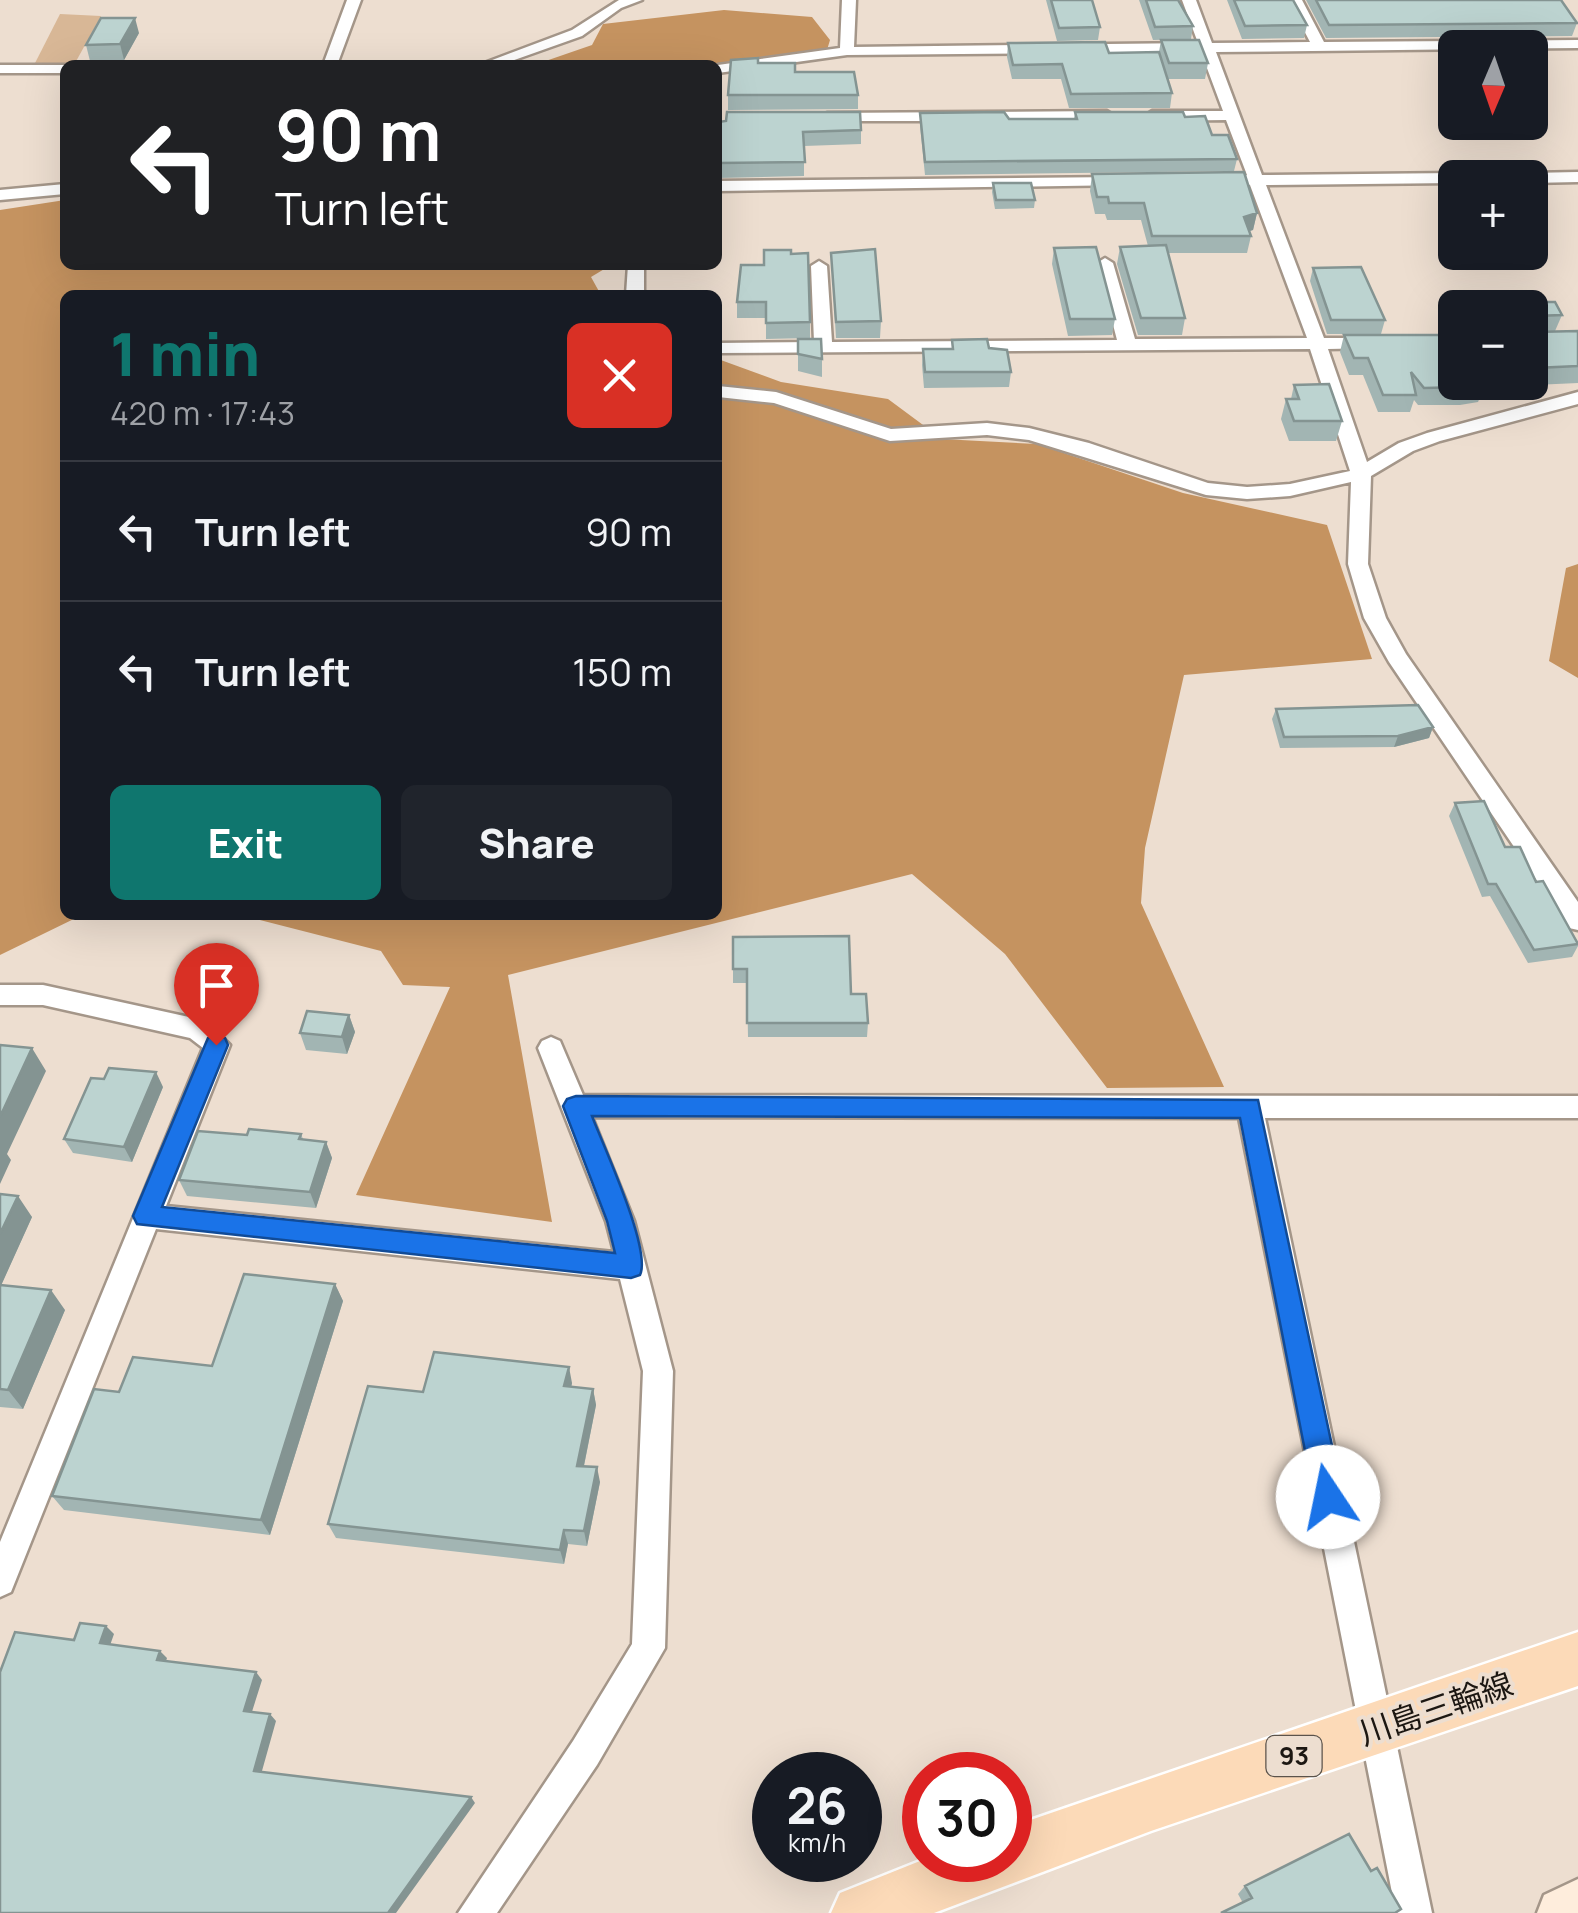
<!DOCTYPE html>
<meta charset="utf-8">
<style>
body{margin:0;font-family:Manrope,"Noto Sans JP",sans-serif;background:#20242c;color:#f1f3f6;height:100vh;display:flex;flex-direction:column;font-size:38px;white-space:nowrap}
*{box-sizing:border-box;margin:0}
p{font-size:32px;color:#9ea1a6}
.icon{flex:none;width:55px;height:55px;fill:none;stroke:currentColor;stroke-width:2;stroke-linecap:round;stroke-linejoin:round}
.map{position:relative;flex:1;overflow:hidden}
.drawer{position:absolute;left:60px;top:290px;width:662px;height:630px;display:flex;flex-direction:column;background:#171b24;border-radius:15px;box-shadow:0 10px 40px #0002}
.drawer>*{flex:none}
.hud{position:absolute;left:60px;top:60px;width:662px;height:210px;border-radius:15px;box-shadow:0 10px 40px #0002;background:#202124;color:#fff;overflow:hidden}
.needle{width:65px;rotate:182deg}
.buttons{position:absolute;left:1438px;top:30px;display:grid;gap:20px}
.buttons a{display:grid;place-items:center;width:110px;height:110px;border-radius:15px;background:#171b24;box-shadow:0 10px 40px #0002;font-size:50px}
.speed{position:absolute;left:752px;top:1752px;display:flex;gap:20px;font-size:50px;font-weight:700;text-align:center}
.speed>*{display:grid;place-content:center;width:130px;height:130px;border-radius:50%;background:#171b24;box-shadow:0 10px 40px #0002;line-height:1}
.speed small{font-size:25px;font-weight:400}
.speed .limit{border:15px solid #d22;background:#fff;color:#111}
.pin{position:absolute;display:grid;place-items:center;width:85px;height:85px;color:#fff;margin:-102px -42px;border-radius:50% 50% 50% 0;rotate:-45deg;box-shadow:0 0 10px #0007}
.pin .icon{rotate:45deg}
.me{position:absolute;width:110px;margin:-55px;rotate:349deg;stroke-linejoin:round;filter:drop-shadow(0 0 8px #0008)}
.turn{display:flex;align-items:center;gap:35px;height:210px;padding:0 50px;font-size:45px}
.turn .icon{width:130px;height:130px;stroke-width:2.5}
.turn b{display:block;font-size:70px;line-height:85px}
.round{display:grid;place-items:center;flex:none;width:105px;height:105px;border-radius:15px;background:#20242c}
.head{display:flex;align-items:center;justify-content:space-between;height:170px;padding:0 50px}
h1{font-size:60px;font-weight:800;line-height:75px;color:#0f766e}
.cta{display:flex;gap:20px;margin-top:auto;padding:20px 50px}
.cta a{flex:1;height:115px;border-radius:15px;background:#0f766e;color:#fff;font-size:40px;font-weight:800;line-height:115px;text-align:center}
.cta a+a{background:#20242c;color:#f1f3f6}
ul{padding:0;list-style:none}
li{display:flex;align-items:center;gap:30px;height:140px;padding:0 50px;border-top:2px solid #363941}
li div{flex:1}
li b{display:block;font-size:38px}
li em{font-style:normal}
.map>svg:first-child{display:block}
.green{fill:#d8b796}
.forest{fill:#c59360}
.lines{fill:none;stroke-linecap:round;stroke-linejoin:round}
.street-casing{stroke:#a49689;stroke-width:5}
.secondary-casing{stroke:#a49689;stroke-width:5}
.primary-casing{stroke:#fff;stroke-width:5}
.street{fill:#fff;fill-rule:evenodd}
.secondary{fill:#feeddc;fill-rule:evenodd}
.primary{fill:#fcdab8;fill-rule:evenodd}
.wall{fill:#a2b5b3}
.shaded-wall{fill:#849492}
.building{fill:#bcd3d0;stroke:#849492;stroke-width:2.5}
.route{fill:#1a73e8;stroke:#114b97;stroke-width:2.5}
.labels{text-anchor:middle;stroke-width:8;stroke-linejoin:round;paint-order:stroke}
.shield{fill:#edded0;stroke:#5b534b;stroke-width:2.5}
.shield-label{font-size:25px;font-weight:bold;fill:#1c1712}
.near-street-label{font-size:32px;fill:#1c1712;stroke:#edded0}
</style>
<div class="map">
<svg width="1578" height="1913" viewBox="0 0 1578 1913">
<rect width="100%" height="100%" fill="#edded0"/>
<path class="green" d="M60,14l41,2 -27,49 -42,4z"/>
<path class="forest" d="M724,10l88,7 18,23 -6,20 -106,10v-5h-184l58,-20 11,-21z
M65,200v65h546l-20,12 10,18h-536v620h17l-82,40v-745z
M718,359l63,23 107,17 54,40 95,5 146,49 144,32 45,134 -188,16 -39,173 -4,55 83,184 -117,1 -102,-134 -93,-80 -404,101 44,247 -196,-27 94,-208 -47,-2 -22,-34 -141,-36h478z
M1578,564v114l-29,-17 17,-93z"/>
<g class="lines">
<g class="street-casing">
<path id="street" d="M347,0h14l-24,65h-14z
M619,0h23l-21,8 -39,28 -82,29h-21l93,-35z
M842,0h14l-2,47 344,-4 -16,-43h14l16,43 98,-1 -22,-42h14l22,42 254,-2v8l-362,4 46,123 193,-2 8,5h-8v5l-189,2 58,153h51l9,5 -9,5 -47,1 39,113 32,-19 28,-10 151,-41v12l-138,37 -27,10 -42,25 -3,88 18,54 20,36 172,248v28l-9,-2 -180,-266 -25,-44 -16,-54 3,-82 -61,14 -43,3 -41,-4 -177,-55 -42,-5 -97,6 -116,-38 -56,-6v-11l58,6 115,37 96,-6 42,5 60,15 119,40 39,4 43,-3 60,-13 -40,-122 -592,4v-10l96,-1 -3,-76 8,-5 8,5 5,76 285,-2 -20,-77 8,-5 8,5 22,76 172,-1 -57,-153 -16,-5 13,-5 -21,-55 -74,1 -8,-5 8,-5h71l-22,-59 -354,3 -129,18v-8l122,-17z
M0,65h67l-2,8h-65z
M827,113l280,-2 8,5 -8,5h-285v-6z
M1578,172v10l-48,1v-5h-8l8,-5z
M1122,177l8,5 -2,3 -410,6v-10z
M65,184v10l-65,6v-10z
M628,265h16v30h-18z
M0,985h43l155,34 9,3 23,23 -64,161 448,46 -8,-31 -68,-173 4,-7 9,-4 9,4 23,54 995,1v22h-313l167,795h-36l-157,-795 -647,-1 42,104 39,150 -8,277 -68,117 -100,148h-39l115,-172 59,-97 11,-273 -23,-92 -464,-50 -145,363 -11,5v-55l203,-494 -13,-10 -147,-33h-43z"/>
</g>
<g class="secondary-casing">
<path id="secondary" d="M1578,1879v34h-41l7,-18z"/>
</g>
<g class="primary-casing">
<path id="primary" d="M1578,1632v54l-427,145 -217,82h-103l9,-20 85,-34 85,1v-33z"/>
</g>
<use href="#street" class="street"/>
<use href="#secondary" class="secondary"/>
<use href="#primary" class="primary"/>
</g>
<path class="wall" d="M1046,0h46l8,27 -2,13 -41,1z
M1139,0h39l15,26 -2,13 -38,1z
M1227,0h66l14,25 -3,13 -62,1z
M1306,0h255l16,23 -5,13 -246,2z
M139,33l-15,27 -34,1 -4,-16z
M1161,40l47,23 -3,16h-37l4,14 -2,15h-101l-8,-29h-49l-5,-22 1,-14 101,10 50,-1z
M758,63l37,9 63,23v14l-130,1v-15z
M1075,112l110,5 27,18 25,24 -3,12 -309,4 -5,-49v-13l89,6h65z
M718,122l143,8v14l-57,2v30l-86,2z
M1092,174l165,39 -4,17 -4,1 2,5 -4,17h-79l17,65 -3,17h-44l-21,-71 3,-17 28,-1 -7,-26h-34l-2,-6h-10l-5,-23z
M993,183l42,17 -1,8 -39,1 -3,-17z
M1054,248l61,71 -3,16 -44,1 -16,-72z
M831,253l50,68 -1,17h-44z
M741,265l69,57v16l-44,1v-21h-29v-16z
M1313,268l72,52 -4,14h-54l-17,-53z
M1504,302h51l7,13 -7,16h23v52l-44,2 -2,6 -17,4h-34l-3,7 -18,3h-42l-4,-5 -4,12h-32l-15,-37h-14l-9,-23 4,-17h111v47h75v-74h-27z
M798,339l24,20v18l-24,-6z
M952,340l37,8 22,24 -2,15 -85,1 -2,-23 1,-16h29z
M1294,385l48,36 -6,20h-47l-8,-22 5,-20h5z
M1276,709l157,18 -4,11 -35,9 -114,1 -8,-29z
M1455,803l50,44 31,35 42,60v4l-6,11 -44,6 -38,-67 -8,1 -33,-81z
M733,937l118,57 17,29 -1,14h-119l-1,-54h-14z
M349,1015l6,17 -8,22 -41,-4 -6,-17z
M163,1087l-31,75 -59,-9 -9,-14z
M301,1134l2,5 23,3 6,16 -16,50 -129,-12 -8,-16 68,-45z
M0,1194l32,23 -31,68 64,25 -42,99 -23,-2z
M335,1284l8,17 -73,234 -206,-25 -12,-14 67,-104 93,-26z
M572,1383l-1,4 22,2 3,16 -12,61 16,16 -13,64 -19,-2 -4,20 -228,-26 -8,-14 95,-132z
M1245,1886l151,27 -153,-10 -5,-9z"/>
<path class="shaded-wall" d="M135,18l4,15 -15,27 -4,-16z
M1257,213l-4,17 -13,4 4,-17z
M1539,373l-7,18 -17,4 4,-13h11v-7z
M1433,727l-4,11 -35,9 4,-11z
M349,1015l6,17 -8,22 -5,-17z
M32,1048l14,23 -39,83 4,6 -11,24v-67z
M156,1072l7,15 -31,75 -8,-15z
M326,1142l6,16 -16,50 -6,-16z
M18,1196l14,21 -32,71v-54z
M335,1284l8,17 -73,234 -9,-15z
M51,1290l14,20 -42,99 -15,-19z
M569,1367l3,16 -4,19 -4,-16z
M593,1389l3,16 -15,75 -4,-14z
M597,1467l3,15 -13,64 -3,-15z
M564,1530l4,14 -4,20 -4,-14z
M106,1626l8,8 -6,17 -8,-8z
M160,1651l7,7 -3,9 -7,-7z
M256,1672l6,8 -12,38 -6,-7z
M270,1714l6,7 -16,57 -6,-7z
M471,1797l4,6 -79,110h-8z"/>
<path class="building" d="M1051,0h41l8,27 -41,1z
M1146,0h32l15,26 -38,1z
M1234,0h59l14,25 -62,1z
M1316,0h245l16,23 -248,2z
M101,18h34l-15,26 -34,1z
M1161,40h38l9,23h-39z
M1105,42l4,11 50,-1 13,41 -101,1 -9,-30 -49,1 -5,-22z
M758,58v5h37v9h59l4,23h-130l3,-35z
M727,112h133l1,18 -58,2 2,30 -87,1v-41l8,-1z
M1004,112l5,7h68l-2,-7h108l2,5 20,-1 7,19h16l9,24 -312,3 -5,-49z
M1244,172l13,41 -13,4 7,19h-99l-8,-33h-35l-1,-6h-11l-5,-23z
M993,183h38l4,17h-39z
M1166,245l19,73h-44l-21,-71z
M1096,247l19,72h-45l-16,-71z
M875,249l6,72 -45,1 -5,-69z
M764,250h27v4l17,-1 2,69 -44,1v-21h-29l4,-37h23z
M1361,267l24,53h-54l-18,-52z
M1504,302h51l7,13 -28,1v16l44,-1v35l-42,2 3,5 -9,2v-67h-23z
M1344,335h111v47h28l1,3 -18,2 -42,1 -13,-16 5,23h-33l-15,-37h-14z
M798,339h23l1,20 -24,-5z
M987,339l2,9 18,2 4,22h-86l-2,-23h30l-1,-9z
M1329,384l13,37h-48l-8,-22h13l-5,-14z
M1418,705l15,22 -35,9 -114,1 -8,-28z
M1484,801l21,46h15l16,35 7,-1 35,63 -44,6 -38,-66h-8l-33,-81z
M849,936l2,58h15l2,29h-121v-54h-14v-32z
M307,1011l42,4 -7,22 -42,-4z
M0,1045l32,3 -32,69z
M109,1068l47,4 -32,75 -60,-8 27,-61 13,1z
M249,1129l52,5 -2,5 27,3 -16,50 -131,-12 19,-49 49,4z
M0,1194l18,2 -18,38z
M244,1274l91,10 -74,236 -209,-24 42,-107 25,3 14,-35 79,9z
M0,1285l51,5 -43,100 -8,-1z
M434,1352l135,15 -5,19 29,3 -16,77 20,1 -13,64 -20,-1 -4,20 -232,-26 40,-138 55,6z
M80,1623l26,3 -6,17 60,8 -3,9 99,12 -12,39 26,3 -16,57 217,26 -83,116h-388v-241l15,-40 59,8z
M1349,1834l22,37 6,-3 24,41 -6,4h-174l31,-15 -7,-12z"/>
<path class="route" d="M216,1035l9,3 3,7 -66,162 453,46 -8,-32 -44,-115 4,-7 9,-3 682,4 85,397 -4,10 -11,4 -10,-4 -4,-10 -74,-379 -648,-2c11,29 60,134 48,159l-9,3 -494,-54 -4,-8 72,-171 3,-7z"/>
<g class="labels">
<rect class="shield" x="1266.5" y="1736" width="55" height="40" rx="8"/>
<g class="shield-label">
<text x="1294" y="1765">93</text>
</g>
<g class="near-street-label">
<text transform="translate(1436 1709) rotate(-19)" y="11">川島三輪線</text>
</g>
</g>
</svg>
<div class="buttons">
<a><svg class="needle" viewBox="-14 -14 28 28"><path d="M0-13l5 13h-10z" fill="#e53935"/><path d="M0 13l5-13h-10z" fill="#9ea1a6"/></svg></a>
<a>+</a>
<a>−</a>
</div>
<div class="speed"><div>26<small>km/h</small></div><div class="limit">30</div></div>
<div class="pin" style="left:216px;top:1045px;background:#d93025"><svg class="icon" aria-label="arrive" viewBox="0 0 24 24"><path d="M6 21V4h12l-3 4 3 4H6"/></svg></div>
<svg class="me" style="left:1328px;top:1497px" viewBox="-20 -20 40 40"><circle r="19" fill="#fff"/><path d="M0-13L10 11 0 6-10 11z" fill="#1a73e8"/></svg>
<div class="hud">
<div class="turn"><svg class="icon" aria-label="left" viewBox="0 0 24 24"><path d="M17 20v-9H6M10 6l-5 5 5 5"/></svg><div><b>90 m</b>Turn left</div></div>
</div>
<section class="drawer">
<div class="head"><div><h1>1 min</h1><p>420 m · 17:43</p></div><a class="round" style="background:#d93025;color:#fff"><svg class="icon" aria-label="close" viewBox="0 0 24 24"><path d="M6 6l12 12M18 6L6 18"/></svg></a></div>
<ul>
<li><svg class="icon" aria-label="left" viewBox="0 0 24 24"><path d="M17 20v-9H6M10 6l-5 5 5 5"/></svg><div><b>Turn left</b></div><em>90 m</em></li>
<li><svg class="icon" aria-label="left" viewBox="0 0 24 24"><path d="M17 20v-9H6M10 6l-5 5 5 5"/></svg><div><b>Turn left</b></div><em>150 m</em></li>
</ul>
<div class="cta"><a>Exit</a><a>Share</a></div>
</section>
</div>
